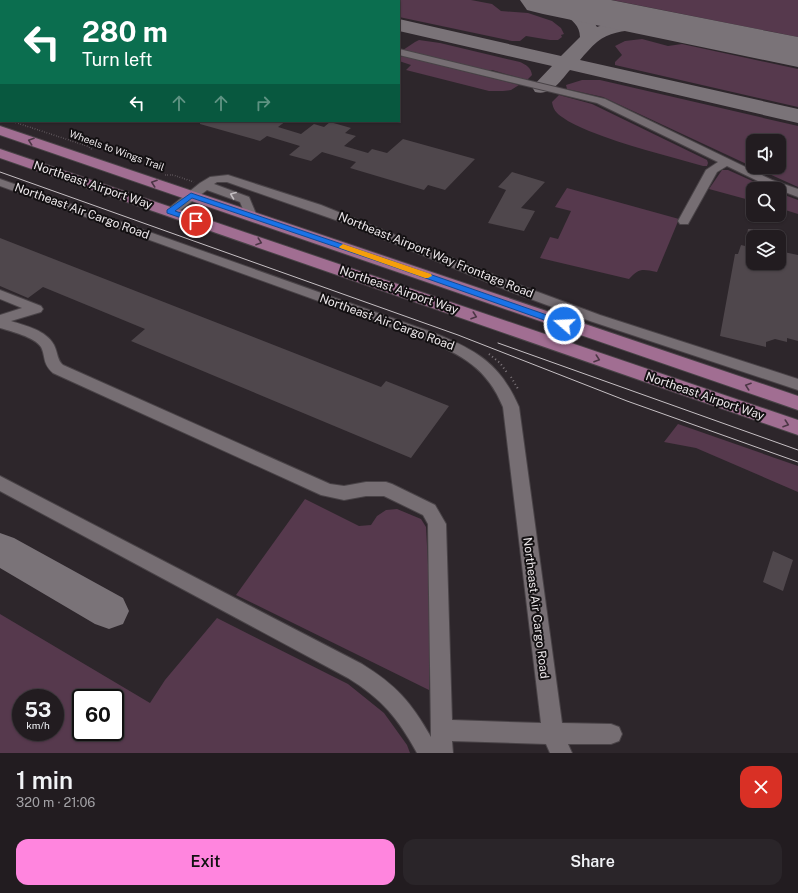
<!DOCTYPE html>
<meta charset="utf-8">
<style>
body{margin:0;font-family:"Public Sans",sans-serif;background:#2a2529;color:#f1f3f6;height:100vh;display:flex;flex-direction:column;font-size:15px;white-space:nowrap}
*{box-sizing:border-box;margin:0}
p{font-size:13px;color:#a2a1a5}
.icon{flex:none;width:22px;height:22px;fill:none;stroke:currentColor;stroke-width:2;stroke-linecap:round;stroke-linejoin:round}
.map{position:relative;height:753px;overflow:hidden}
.side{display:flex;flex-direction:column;background:#221c20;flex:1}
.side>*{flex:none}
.hud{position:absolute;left:0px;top:0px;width:400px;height:122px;box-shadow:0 1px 3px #0004,0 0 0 1px #3f3a3e;background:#0b6e4f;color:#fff;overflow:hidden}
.tools{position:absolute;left:746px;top:134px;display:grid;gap:8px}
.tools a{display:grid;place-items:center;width:40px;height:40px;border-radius:8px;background:#221c20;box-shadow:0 1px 3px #0004,0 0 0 1px #3f3a3e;font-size:20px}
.speed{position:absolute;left:12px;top:689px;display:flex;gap:8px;font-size:20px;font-weight:700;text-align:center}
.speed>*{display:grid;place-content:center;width:52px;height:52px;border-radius:50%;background:#221c20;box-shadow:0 1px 3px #0004,0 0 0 1px #3f3a3e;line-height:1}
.speed small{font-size:10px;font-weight:400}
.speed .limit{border:2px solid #111;border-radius:6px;background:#fff;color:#111}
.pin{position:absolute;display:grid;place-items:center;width:34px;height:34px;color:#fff;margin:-17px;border:2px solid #fff;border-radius:50%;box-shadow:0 1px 4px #0007}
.me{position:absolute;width:44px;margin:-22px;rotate:289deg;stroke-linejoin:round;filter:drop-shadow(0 0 3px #0008)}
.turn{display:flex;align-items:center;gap:14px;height:84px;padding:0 16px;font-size:18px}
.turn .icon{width:52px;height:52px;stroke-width:2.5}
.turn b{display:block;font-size:28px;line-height:34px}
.lanes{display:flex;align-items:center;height:38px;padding:0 16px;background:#0003;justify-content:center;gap:20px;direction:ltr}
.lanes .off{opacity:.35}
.round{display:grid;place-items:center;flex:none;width:42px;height:42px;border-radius:12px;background:#2a2529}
.head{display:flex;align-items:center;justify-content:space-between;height:68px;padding:0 16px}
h1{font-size:24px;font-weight:600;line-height:30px}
.primary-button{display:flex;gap:8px;margin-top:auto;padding:8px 16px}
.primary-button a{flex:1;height:46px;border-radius:12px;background:#ff85de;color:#111;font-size:16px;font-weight:600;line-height:46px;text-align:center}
.primary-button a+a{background:#2a2529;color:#f1f3f6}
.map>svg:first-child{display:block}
.green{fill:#56394d;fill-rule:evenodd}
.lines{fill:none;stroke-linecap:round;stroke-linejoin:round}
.taxiway{fill:#7a7378;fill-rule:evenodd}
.runway{fill:#7a7378;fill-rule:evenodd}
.building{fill:#4f474c}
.minor-casing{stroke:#494347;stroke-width:2}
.major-casing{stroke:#494347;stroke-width:2}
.path-far1{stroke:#80797e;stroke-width:1.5;stroke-dasharray:0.5 2;stroke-linecap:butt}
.path{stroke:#80797e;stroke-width:2;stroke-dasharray:1 3;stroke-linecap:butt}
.minor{fill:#766e73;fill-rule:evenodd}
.major{fill:#a16e92;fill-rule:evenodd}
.tram{stroke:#c6c0c4;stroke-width:1}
.oneway{stroke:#4c3645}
.oneway2{stroke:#c3bdc1}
.route{fill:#1a73e8;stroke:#114b97}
.slow{fill:#f59e0b}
.labels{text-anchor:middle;stroke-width:4;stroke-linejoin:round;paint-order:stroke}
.far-street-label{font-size:10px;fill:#ede8eb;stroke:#131012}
.street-label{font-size:12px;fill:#ede8eb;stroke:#131012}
</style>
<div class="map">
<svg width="798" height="753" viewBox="0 0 798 753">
<rect width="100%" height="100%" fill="#2d262b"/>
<path class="green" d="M323,0h148l21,4 9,7 27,2 24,8 9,7 3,6 -3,1 1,2 -4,3h-8l-24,-4 -6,5h-8l-113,-24v-16z
M612,0h186v37z
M642,39l26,7 14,-2 116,25v38l-183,-42v-3l7,-7 -7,-9 10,-5z
M419,40l21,3 80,19c6,3 11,5 12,13l-5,5 -35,-10 -4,1 -85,-21 12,-8z
M402,56l117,29 -8,5 -8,1h-14l-83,-21 5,-5 -12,-4v-3z
M582,80h18l198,46v61l-44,-20h25v-26h-26v26l-150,-70 -36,-8 -1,-4z
M559,95l33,9 115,56 1,3 -1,3h-4c-38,-11 -77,-20 -114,-35 -9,-4 -19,-8 -27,-14 -6,-4 -9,-8 -10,-15z
M722,170h6l42,19h-17v12l-44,-12z
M567,188l112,31 -22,53c-15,-3 -18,-4 -28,7l-89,-21 10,-21 8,2 13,-28 -16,-4z
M779,193l19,7v14l-19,-6z
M678,424l120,42v26l-102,-44 -32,-6z
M305,499l54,27 12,-1 6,-9 9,-6 11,-1 24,10 5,8 3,56v107l-193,-95z
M0,614l150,89 15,-23 52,-62 131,66 36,29 23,32 3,8h-410zM21,698h34v34h-34zM81,698h34v34h-34z"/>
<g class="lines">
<path class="taxiway" d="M281,0h22l1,1h-22z
M530,0c8,0 17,0 26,0 15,2 34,13 41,27 26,-10 52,-7 78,-6l7,2 3,4 -3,4 -7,2c-25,-2 -57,-8 -78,9 -6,5 -12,12 -17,18l218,49v14l-228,-53c-10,11 -18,26 -35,22l-3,-5 20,-21 -153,-35v-12l162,37 19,-19c0,-22 -31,-27 -47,-33z
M0,533l14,5 109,60 6,13 -6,13 -14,5 -14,-5 -95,-56z"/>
<path class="runway" d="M520,0h91l187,37v30l-255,-53 -16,-4z"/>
</g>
<path class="building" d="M200,121h86l-8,6 23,7 13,-10 10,3 6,-5 21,6 -6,5 11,3 -12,10 24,7 4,-4 15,4 16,-14 72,20 -30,31 -17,-5 -4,5 -74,-22 6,-6 -34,-10 -11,9 -22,-6 11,-9 -33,-10 -7,5 -60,-17z
M512,172l33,10 -24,26 14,3 -11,20 -36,-8 18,-33 -8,-3z
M748,229h5v34h26v-12l19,4v86l-11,-3v4l-12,-3 -9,3v5l-46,-11 15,-82h3l3,-9 4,1z
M0,238l381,149 5,-6 63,25 -38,52 -280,-117 14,-12 -102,-42 -15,11 -28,-12z
M773,551l20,9 -10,31 -20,-9z"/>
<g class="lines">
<g class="minor-casing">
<path id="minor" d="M156,0h23v1h-23z
M399,49l206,50 167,81 26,9v8l-34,-13 -37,-18 -10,6 -29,52h-8l-2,-3 28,-51 12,-8 -121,-59 -198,-48z
M228,175l93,30 198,80 81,30 198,64v11l-208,-69 -81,-30 -162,-67 -120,-42h-10l-3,2 35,13 8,19 -2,3h-8l-7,-17 -33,-12 -33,25h-8l-2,-3 36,-29 10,-6z
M0,179l434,154c42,17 66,30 85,74l43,316 49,1 8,3 3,7 -3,7 -8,3h-43l4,9h-22l-4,-9 -94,-3 1,12h-36c-19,-35 -35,-54 -69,-75l-348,-187v-15l362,188c34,21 49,38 69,73l-3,-213 -5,-9 -39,-19h-18l-22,4 -23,-5 -268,-122c-11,-10 -7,-16 -12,-26 -6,-10 -31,-16 -41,-19v-13l22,-7 -22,-9v-9l41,16 2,3 -2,3 -30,9c15,5 35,9 43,24 4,8 3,15 9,20l267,119 14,2 22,-4h20l6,2 43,21 11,19 6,196 89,3 -38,-316c-16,-39 -41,-52 -79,-68l-424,-153z"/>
</g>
<g class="major-casing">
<path id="major" d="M0,126l798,270v14l-798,-275z
M0,149l798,271v15l-798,-277z"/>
</g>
<path class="path-far1" d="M11,121l76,25 6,4
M165,175h8l21,7"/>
<path class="path" d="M489,354l11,9 8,11
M511,377l7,12"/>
<use href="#minor" class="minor"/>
<use href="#major" class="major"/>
<path class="tram" d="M0,172l458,163 169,66 171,61
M498,343l300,107"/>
</g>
<defs><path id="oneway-chevron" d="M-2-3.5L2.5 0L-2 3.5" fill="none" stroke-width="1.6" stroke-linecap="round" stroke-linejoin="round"/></defs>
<g class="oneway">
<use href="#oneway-chevron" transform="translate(31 141) rotate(-161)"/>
<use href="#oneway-chevron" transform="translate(154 183) rotate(-161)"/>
<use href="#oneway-chevron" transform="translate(259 242) rotate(19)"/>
<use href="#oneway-chevron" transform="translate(474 316) rotate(19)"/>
<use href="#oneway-chevron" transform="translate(597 359) rotate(19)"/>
<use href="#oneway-chevron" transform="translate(748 386) rotate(-161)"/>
<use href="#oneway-chevron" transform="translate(786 424) rotate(19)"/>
</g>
<use class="oneway2" href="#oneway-chevron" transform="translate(233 195) rotate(-159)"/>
<path class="route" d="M191,193l198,67 178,62 2,2 -2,2h-6l-178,-63 -191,-65 -17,13 23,8v3h-5l-26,-9v-3z"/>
<path class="slow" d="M343,244l88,30 1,2 -4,2h-3l-85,-30 -1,-1z"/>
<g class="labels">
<g class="far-street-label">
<text transform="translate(117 150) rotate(20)" y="4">Wheels to Wings Trail</text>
</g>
<g class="street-label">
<text transform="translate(93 185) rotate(19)" y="4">Northeast Airport Way</text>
<text transform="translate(82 211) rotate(20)" y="4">Northeast Air Cargo Road</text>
<text transform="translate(436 255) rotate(22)" y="4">Northeast Airport Way Frontage Road</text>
<text transform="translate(399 290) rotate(19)" y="4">Northeast Airport Way</text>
<text transform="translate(387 322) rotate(20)" y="4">Northeast Air Cargo Road</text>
<text transform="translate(705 396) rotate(19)" y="4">Northeast Airport Way</text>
<text transform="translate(536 608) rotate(83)" y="4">Northeast Air Cargo Road</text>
</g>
</g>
</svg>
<div class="tools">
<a><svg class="icon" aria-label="sound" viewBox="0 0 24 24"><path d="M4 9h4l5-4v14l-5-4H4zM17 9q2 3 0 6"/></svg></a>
<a><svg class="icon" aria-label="search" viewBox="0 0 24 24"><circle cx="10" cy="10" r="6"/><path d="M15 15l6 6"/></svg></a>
<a><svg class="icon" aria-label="layers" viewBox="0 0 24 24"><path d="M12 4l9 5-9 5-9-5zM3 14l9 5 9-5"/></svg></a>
</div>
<div class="speed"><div>53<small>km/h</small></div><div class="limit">60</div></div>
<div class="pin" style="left:196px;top:221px;background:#d93025"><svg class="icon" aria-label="arrive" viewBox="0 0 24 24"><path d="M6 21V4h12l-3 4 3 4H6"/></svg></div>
<svg class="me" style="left:564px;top:324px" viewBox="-20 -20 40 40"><circle r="17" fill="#1a73e8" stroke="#fff" stroke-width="3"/><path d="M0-11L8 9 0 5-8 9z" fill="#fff"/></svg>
<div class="hud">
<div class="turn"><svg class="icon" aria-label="left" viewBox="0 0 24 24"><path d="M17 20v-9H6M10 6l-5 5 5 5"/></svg><div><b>280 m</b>Turn left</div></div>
<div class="lanes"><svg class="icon" aria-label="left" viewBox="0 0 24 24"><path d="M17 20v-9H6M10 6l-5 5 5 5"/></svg><svg class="icon off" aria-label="ahead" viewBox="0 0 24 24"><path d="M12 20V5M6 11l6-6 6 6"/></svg><svg class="icon off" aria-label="ahead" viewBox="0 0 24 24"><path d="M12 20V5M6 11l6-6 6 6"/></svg><svg class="icon off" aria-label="right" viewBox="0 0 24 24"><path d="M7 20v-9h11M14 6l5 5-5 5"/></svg></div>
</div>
</div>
<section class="side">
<div class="head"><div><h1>1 min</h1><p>320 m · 21:06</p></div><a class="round" style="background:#d93025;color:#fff"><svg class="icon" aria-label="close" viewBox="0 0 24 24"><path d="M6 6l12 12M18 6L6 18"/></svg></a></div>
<div class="primary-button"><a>Exit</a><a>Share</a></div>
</section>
